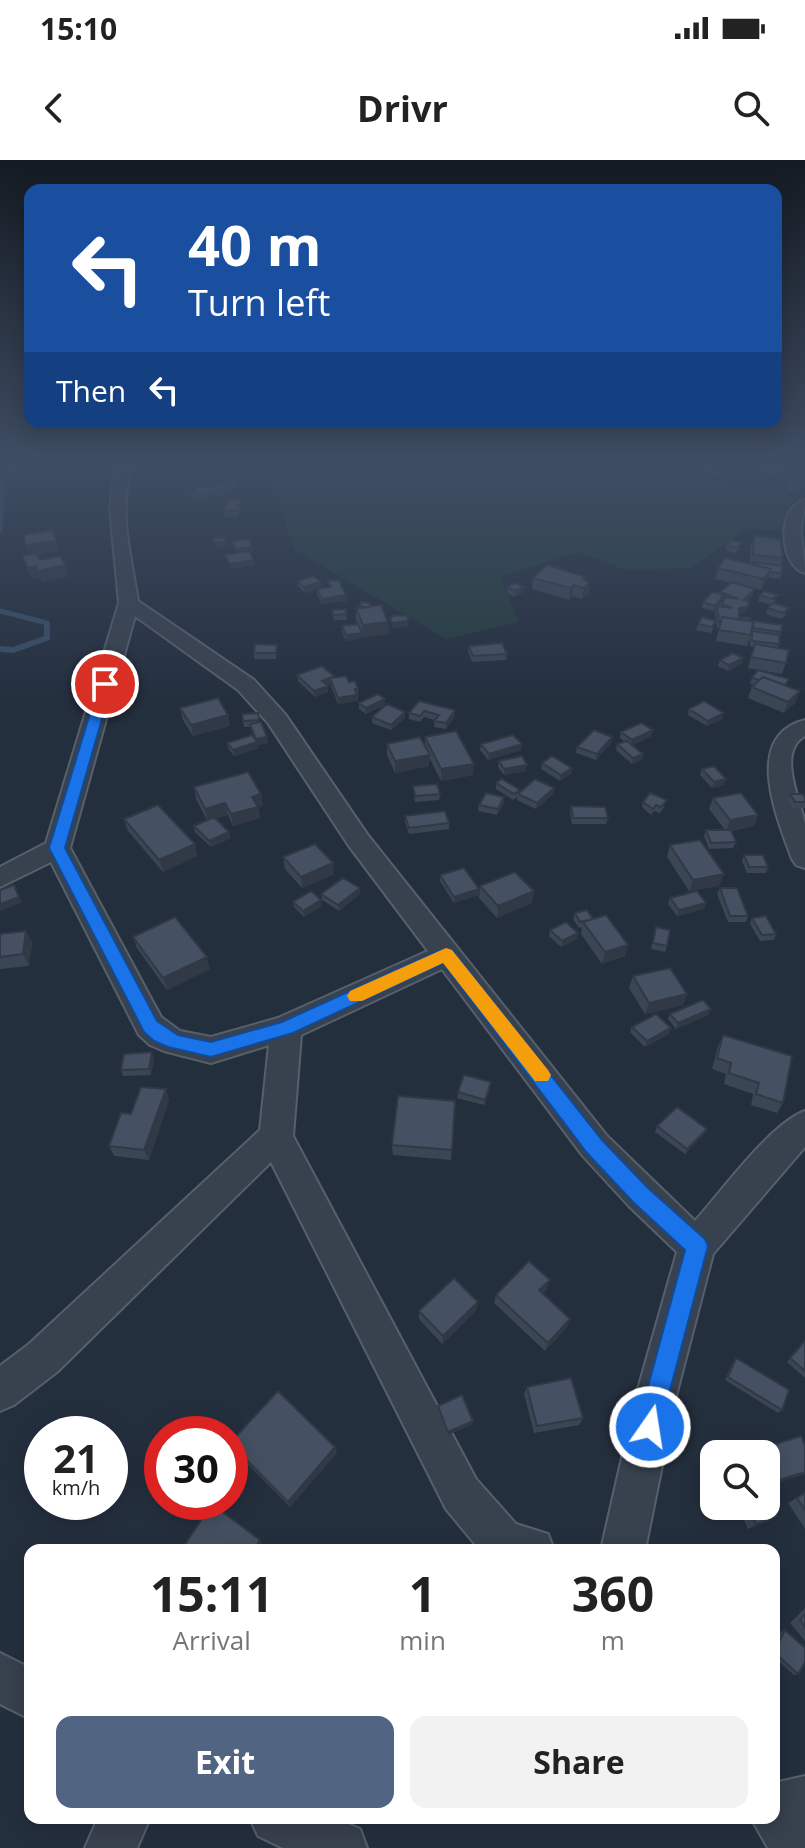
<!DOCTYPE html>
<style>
body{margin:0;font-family:"Open Sans",sans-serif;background:#f2f2f2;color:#222;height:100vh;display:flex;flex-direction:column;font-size:30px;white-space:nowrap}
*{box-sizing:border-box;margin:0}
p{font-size:26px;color:#767676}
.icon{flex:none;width:44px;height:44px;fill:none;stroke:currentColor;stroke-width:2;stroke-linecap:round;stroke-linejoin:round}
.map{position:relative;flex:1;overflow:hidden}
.details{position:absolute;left:24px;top:1384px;width:756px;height:280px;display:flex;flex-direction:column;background:#fff;border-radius:16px;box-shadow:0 4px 20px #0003}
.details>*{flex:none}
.hud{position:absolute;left:24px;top:24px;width:758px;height:244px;border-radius:16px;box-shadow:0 4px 20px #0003;background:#1a4fa0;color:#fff;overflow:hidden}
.fabs{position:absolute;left:700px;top:1280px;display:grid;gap:16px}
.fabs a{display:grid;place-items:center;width:80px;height:80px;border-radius:16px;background:#fff;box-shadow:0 4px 20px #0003;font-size:40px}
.speed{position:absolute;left:24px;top:1256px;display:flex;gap:16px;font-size:40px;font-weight:700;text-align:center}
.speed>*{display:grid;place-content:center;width:104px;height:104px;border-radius:50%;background:#fff;box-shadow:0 4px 20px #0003;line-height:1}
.speed small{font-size:20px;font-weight:400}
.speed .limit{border:12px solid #d22;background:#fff;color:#111}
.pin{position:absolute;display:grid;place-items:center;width:68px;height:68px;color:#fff;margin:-34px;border:4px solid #fff;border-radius:50%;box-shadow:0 2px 8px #0007}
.me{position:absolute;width:88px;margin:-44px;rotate:13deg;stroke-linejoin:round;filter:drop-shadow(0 0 6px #0008)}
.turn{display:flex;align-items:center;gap:28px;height:168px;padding:0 32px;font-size:36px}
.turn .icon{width:104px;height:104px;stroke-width:2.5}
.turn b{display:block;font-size:56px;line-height:68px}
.then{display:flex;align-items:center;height:76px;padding:0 32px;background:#0003;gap:16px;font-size:30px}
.eta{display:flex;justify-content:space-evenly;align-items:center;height:136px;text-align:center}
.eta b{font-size:48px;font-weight:700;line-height:56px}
.button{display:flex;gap:16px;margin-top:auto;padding:16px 32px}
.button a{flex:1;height:92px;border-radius:16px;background:#516482;color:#fff;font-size:32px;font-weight:700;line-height:92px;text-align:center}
.button a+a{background:#f2f2f2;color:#222}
.status{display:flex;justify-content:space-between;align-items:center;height:56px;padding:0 40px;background:#fff;direction:ltr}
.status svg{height:22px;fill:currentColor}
header{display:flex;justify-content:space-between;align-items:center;height:104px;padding:0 32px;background:#fff;font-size:36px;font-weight:700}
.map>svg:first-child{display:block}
.green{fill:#263c3f}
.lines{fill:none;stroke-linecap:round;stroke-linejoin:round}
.stream-far1{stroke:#394c67;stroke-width:5}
.stream{stroke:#394c67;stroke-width:6}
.minor-casing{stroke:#565f6c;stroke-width:4}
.minor{fill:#38414e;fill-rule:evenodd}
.wall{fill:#3b4654}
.shaded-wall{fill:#303945}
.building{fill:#455162;stroke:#303945;stroke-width:2}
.route{fill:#1a73e8;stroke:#114b97;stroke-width:2}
.slow{fill:#f59e0b}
</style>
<div class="status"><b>15:10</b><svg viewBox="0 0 49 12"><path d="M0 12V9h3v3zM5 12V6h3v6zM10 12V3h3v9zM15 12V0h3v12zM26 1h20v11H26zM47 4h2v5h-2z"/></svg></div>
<header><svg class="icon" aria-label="back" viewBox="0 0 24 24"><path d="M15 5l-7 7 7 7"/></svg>Drivr<svg class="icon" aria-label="search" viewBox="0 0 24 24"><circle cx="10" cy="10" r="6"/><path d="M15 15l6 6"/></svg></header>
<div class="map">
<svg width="805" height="1688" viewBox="0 0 805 1688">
<rect width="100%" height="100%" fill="#242f3e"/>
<path class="green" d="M272,304h406l5,9 122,26v34l-57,-5 -57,40 -66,2 -46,-18 -79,25 19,45 -73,17 -151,-89 -27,-78z"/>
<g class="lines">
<path class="stream-far1" d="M0,370l3,-55 18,-11
M0,451l47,12v3"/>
<path class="stream" d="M0,489l13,1 34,-12v-14"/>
<g class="minor-casing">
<path id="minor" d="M119,304h16c-20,39 -3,95 3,137l116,79 31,34 82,120 240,302 88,85c26,-29 76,-98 110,-110v36l-92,107 -37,142 -31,154h-44l35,-154 41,-144 -48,-46 -46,-50 -141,-187 -141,66 -8,101 183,343 40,45 32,10 6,16h-74l-34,-41 -175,-347 -214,210 -43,33 -14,6v-45l29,-22 231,-214 9,-85 -58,18 -47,-12 -14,-6 -11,-10 -88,-173 -51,25v-20l46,-24 73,-240 -9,-94 4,-34zM135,456l103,74 30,33 81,123 79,105 -150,67 -67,19 -31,-6 -19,-14 -91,-169z
M805,340c0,11 -5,22 -4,33 1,13 4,25 4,40 -25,-7 -30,-65 0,-73z
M805,560v16c-29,16 -4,65 0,88 0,14 0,30 0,44l-9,-3 -4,-6c-15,-41 -50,-123 13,-139z
M0,1493l30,15v51l-30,-15z
M805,1616v72h-37l-17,-30h23v-35z
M98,1658h52l-13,30h-52z
M250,1658h84l26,11 7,19h-84l-25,-12z"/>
</g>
<use href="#minor" class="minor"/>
</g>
<path class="wall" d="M755,304h37l-1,11 -16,4 -21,-12z
M722,308l-2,5 -3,4 -17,-3 2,-5z
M788,319l11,7 -2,6 -9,-1 -1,-6z
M237,327l-15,9 -9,-3 -7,8 -14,-3 -1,-5 21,-5z
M241,339v6l-3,12h-13l-1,-6z
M754,376l29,22 -3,8 2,7 -2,6 -12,-2 -7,13 -19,-5 11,10 -6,6h2l-3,11 -7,1v4l12,18 -4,11 -31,-5 3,-13h-2l-2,-16 1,-4 -3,3 -11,-3 1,-6 17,-8v-2l11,-9 -16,-4 3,-11 32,-4v-17z
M727,385l13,3 -5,5 -10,-3z
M59,391l-21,4 2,5 25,5 3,11 -26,6 -2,-5 -8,2 -10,-23z
M586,417l-1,3 5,2 -1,11 -7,6 -10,-3 -3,4 -37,-11 1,-11z
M297,421l24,7 8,-1 -1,-6 18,14 1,6 -25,3 -5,-10v-5l-12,4 -7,-7z
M507,427l16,5 -8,5 -8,-4z
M760,435l16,5 -5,5 -13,-4z
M370,447l18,15 1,12 -26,3 -1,-3v4l-16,3 -4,-9v-6l17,-1 -3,-5v-12z
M768,448l19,6 -6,5 -15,-5z
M346,449l1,11h-13l-1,-10z
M754,461l27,11 -3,16 8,15 -4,11 -23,-4 27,16 14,5 -5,12 -11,10 -36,-15 4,-11 2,-2 -4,-1 2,-6 6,-8 -10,-2 6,-21 -4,-1v-9z
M698,464l16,2 -3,7 -15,-3z
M277,485l-1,14h-22v-6z
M469,486l38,8 -1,6 -34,2 -4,-11z
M743,498l-2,6 -13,7 -10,-5 2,-6z
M297,515l37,1 1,1 14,5 9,7v12l-20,3 -8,-21 -3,2 1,7 -13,5 -17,-16z
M385,539v6l-19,9 -7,-5v-6z
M419,541l36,9v6l-9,13 -12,-2 1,-7 -11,-3 -4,5 -11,-3v-6z
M180,548l48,7 2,11 -37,10 -10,-16z
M689,549l33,10 -15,7 -19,-11z
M258,553l1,9 9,21 -11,2 1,3 -24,8 -6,-8 -1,-5 27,-5 -4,-11h-6l-2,-13z
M372,557l33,1 -14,12 -19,-7z
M621,572l30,4 -18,9 10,9 -1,6 -10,4 -16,-14 1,-6 8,-2 -5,-4z
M425,577l48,38 -32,6 -12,-24v9l-34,7 -8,-18v-11l38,2z
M611,583l-15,17 -20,-7 1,-6z
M481,584l40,6 -33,10 -8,-10z
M499,601l27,10 -22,4 -6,-8z
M542,603l30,5 -1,6 -11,7 -19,-12z
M702,609l22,16 -12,3 -12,-13z
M496,623l24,9 34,-4 -1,6 -17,15 -19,-9v-3l-4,3 -17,-11z
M413,626l27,8 -1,6 -24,2z
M194,627l67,7 2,12 -5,1 2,11 -27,8 -5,-11 -12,3 13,14 2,6 -20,9 -16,-15 -1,-6 13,-6 -11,-21z
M790,634l15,4v10h-13l-4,-8z
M504,637v6l-7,12 -19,-4 1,-6z
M713,638l45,17 -4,11 -23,5 5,11 -3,6 -24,1 -5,-13 2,-6h19l-16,-21z
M643,642l22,4 -5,7 -6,-2 -3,4 -9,-8z
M571,646l37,12 -2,6h-34l-2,-12z
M405,656l44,7v6l-40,5 -4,-12z
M124,659l71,25 2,12 -34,16 -35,-41z
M670,685l49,41 -30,5 -22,-34z
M744,695l24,12 -2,6h-19l-5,-12z
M283,697l51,17 -32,14 -17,-19z
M440,715l39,14v6l-25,8 -14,-22z
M480,726l54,5 -2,12 -35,15 -18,-20z
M720,728l28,28 -2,6h-18l-11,-28z
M321,734h39l-21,17 -17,-11z
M670,738l36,5 -2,6 -27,7 -9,-12z
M293,742l29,4 -18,11 -10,-10z
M575,753l18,6 35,26 -3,11 -23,8 -21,-30 1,-7 -3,1 -6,-9z
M752,758l24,16 -2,6 -14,1 -10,-17z
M550,770l27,9 -16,8 -12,-11z
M26,771l6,11 -3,24 -29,3v-35z
M654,773l13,13 -2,6 -14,-3z
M133,777l77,32 -43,21 -30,-42z
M633,816l54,18 -4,11 -38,9 -16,-26z
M670,854l38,1 -32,14 -8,-10z
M632,867l37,7 -24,13 -15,-15z
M723,875l60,68 -6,10 -26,-8 2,-11 -29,-10 2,-10 -14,-5 6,-23z
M152,892l2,6 -3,17 -28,1 -2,-6z
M490,928l-6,17 -27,-7 1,-6z
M166,929l3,11 -20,60 -35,-4 -5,-10 22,-32z
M455,941l-4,59 -58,-5 -1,-10z
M657,966l50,3 -3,5 -19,20 -30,-22z
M547,1129l-4,4 27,26 -3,8 -22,24 -51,-48 2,-8z
M476,1150l-34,34 -23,-25v-8z
M805,1180v38l-18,-16z
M736,1198l46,52 -4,3 -53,-33 8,-18z
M527,1227l56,31 -4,7 -45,8 -10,-39z
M438,1246l34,18 -24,11 -11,-26z
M230,1283l107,10 -47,54 -56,-57z
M805,1333v36l-17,-26z
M738,1346h28l11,10 -8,5 -21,8z
M805,1448v33l-15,-18z
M785,1470l13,44 -4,1 -20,-18v-13l7,-12z"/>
<path class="shaded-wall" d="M689,304h20l-20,2z
M794,305l-3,10 -16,4 3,-10z
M237,321v6l-15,9 -1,-5z
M213,328v6l-7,7 -1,-6z
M56,381l3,10 -30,5 -3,-11z
M226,381v6l-10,2 -1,-6z
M252,387l1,5 -17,2 -1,-5z
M254,400l1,5 -24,4 -1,-5z
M65,405l3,11 -26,6 -4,-11z
M36,406l4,11 -8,2 -4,-11z
M771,409l-4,11 -6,10 3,-11z
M321,422v6l-16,5 -1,-6z
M590,422l-1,11 -7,6 2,-11z
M574,425l-2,11 -3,4 1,-12z
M524,427l-1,5 -8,5v-6z
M755,429l-2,6 -12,11 2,-6z
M346,435l1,6 -25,3v-5z
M724,435l-2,6 -9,10 2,-5z
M748,446l-2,6 -9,1 2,-5z
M408,461v6l-16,1v-5z
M388,462l1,12 -26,3v-12z
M362,473v5l-16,3v-6z
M743,498l-2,6 -13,7 1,-6z
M334,516l1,5 -5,-3v5l-8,3v-5z
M328,526v6l-13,5 -1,-6z
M800,531l-5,12 -11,10 4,-11z
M357,535l1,6 -20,3v-6z
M385,539v6l-19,9v-6z
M455,550v6l-9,13v-6z
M405,552v6l-14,12v-5z
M724,553l-2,6 -15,7 1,-5z
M228,555l2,11 -37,10 -2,-11z
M653,570l-2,6 -20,10 1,-6z
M267,577l1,6 -11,2 1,3 -24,8 -1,-6 23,-7v-4z
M612,577l-1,6 -15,17 1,-6z
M522,584l-1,6 -33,10 1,-6z
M643,594l-1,6 -10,4 1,-6z
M430,595l-1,11 -34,7v-12z
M474,604l-1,11 -32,6v-12z
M527,605l-1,6 -22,4v-6z
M572,608l-1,6 -11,7 1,-6z
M726,619l-2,6 -12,3 2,-6z
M554,628l-1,6 -17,15 1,-6z
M261,634l2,12 -5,1 2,11 -27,8 -2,-12 21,-17z
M504,637v6l-7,12 1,-6z
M225,643l3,12 -20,6 -3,-12z
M758,655l-4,11 -28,5 4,-11z
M229,672l2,6 -20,9 -2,-6z
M195,684l2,12 -34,16 -4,-12z
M333,703l1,11 -32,14 -1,-11z
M724,714l-5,12 -30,5 4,-11z
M360,728v6l-21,17 -1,-6z
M479,729v6l-25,8v-6z
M534,731l-2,12 -35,15 1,-12z
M19,737l3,6 -22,8v-7z
M321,740l1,6 -18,11 -1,-6z
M706,743l-2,6 -27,7 2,-6z
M26,771l6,11 -3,24 -6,-12z
M578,773l-1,6 -16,8 1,-6z
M628,785l-3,11 -23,8 3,-12z
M207,797l3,12 -43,21 -4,-12z
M687,834l-4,11 -38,9 4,-11z
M711,849l-3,6 -32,14 2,-6z
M671,868l-2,6 -24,13 2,-6z
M152,892l2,6 -3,17 -2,-6z
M166,929l3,11 -20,60 -5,-10z
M707,969l-3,5 -19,20 2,-5z
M550,1120l-3,9 -10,10 2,-9z
M478,1142l-2,8 -34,34 1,-8z
M570,1159l-3,8 -22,24 3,-8z
M473,1261l-1,3 -24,11v-3z
M335,1287l2,6 -47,54 -2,-5z
M805,1312v2l-39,13v-3z
M777,1356l-8,5 -21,8 8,-5z
M260,1380l3,5 -3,5h-6z"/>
<path class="building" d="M769,304h23l2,1 -16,4z
M705,305l17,3 -4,4 -16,-3z
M229,319l8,2 -16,10 -9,-3z
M788,319l10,1 1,6 -10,-1z
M199,326l14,2 -8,7 -14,-2z
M228,339h13l-4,12h-13z
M53,370l3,11 -30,4 -3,-10z
M754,376l26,3 3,19 -30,-3z
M223,377l3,4 -11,2 -2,-4z
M249,379l3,8 -17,2 -2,-8z
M732,380l10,3 -5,5 -10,-3z
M249,391l5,9 -24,4 -5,-9z
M36,393l4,7 20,-4 5,9 -27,6 -2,-5 -8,2 -6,-12z
M725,398l46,11 -7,10 -46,-11z
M752,402l30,4v7l-12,-1 1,-3 -19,-5z
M547,405l39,12 -3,2 7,3 -6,6 -10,-3 -4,3 -37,-10z
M314,416l7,6 -17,5 -7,-6z
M339,420l7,15 -24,4 -5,-10 14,-2 -3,-6z
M732,422l23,7 -12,11 6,1 -1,5 -9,2v9l11,1v3l-28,-4 -1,5h-2l-2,-16 15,2 -10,-4 3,-7 14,2 -19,-7z
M515,423l9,4 -9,4 -8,-4z
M765,431l13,4 -6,4 -12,-4z
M712,432l12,3 -9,11 -12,-4z
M361,442l9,1v4l-10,1z
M773,443l16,5 -6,5 -15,-5z
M381,445l7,17 -25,3 -7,-17z
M346,449v5l-13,1v-5z
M395,455l12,1 1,5 -16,2 -2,-5z
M702,457l14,4 -4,6 -14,-3z
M722,457l31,4 -2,14 -32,-5z
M754,461l28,4 -1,7 -28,-4z
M358,464l4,9 -16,2 -4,-9z
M752,471l27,4 1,9 -28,-3z
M502,483l5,11 -34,2 -4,-10z
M255,484l22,1 -1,8h-22z
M755,484l34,6 -3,13 -35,-6z
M733,493l10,5 -14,7 -9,-5z
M322,506l12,10 -12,5 6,5 -14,5 -17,-16z
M758,510l31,9 -4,6 -22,-8 -4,3 -7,-2z
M346,516l3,6 6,-1 3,8h-3l2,6 -19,3 -8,-20z
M763,517l37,14 -12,11 -36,-15z
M378,534l7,5 -19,9 -7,-5z
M218,538l10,17 -37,10 -11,-17z
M419,541l36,9 -9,13 -12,-2 5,-6 -15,-4 -4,5 -11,-3z
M704,541l20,12 -16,8 -19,-12z
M387,544l18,8 -14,13 -19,-8z
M258,553l1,7 -16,1 -1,-7z
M261,562l6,15 -11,2 -6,-15z
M641,563l12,7 -21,10 -11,-8z
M594,570l18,7 -15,17 -20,-7z
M456,571l18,33 -33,5 -16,-32z
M252,575l5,7 -24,8 -6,-7z
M513,575l9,9 -33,10 -8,-10z
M420,577l10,18 -35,6 -8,-17z
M627,581l16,13 -10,4 -16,-14z
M522,596l5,9 -23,4 -5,-8z
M552,596l20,12 -11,7 -19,-12z
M714,606l12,13 -12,3 -12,-13z
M248,612l13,22 -9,3 6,10 -27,7 -6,-11 -20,6 -11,-22z
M502,619l18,11 -6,4 -18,-11z
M535,619l19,9 -17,15 -19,-9z
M437,624l3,10 -25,2 -2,-10z
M486,633l18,4 -6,12 -19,-4z
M650,633l17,7 -6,7 -5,-2 -3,4 -10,-7z
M741,633l17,22 -28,5 -17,-22z
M790,634h13l2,4v4h-10z
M158,645l37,39 -36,16 -35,-41z
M571,646l34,1 3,11h-35z
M445,651l4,12 -40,5 -4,-12z
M214,657l15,15 -20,9 -15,-15z
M706,670h25l5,12 -25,1z
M700,680l24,34 -31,6 -23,-35z
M315,684l18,19 -32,14 -18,-20z
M744,695h19l5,12h-19z
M464,708l15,21 -25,8 -14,-22z
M515,712l19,19 -36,15 -18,-20z
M343,718l17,10 -22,17 -17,-11z
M14,725l5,12 -19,7v-14z
M720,728h17l11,28h-18z
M311,731l10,9 -18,11 -10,-9z
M697,731l9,12 -27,7 -9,-12z
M587,750l6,9 -13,3 -5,-9z
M606,755l22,30 -23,7 -22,-30z
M766,756l10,18 -14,1 -10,-17z
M175,757l32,40 -44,21 -30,-41z
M566,762l12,11 -16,8 -12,-11z
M656,767l14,3 -3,16 -14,-3z
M26,771l-3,23 -23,3v-23z
M670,808l17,26 -38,9 -16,-27z
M703,840l8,9 -33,14 -8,-9z
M656,854l15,14 -24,13 -15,-14z
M723,875l69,21 -9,47 -27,-9 3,-11 -30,-10 2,-10 -14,-5z
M152,892l-3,17 -28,1 3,-16z
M464,915l27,7 -6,18 -27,-8z
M141,927l25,2 -22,61 -35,-4 12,-33 10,1z
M398,936l57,5 -3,49 -60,-5z
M677,947l30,22 -20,20 -30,-23z
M529,1101l21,19 -11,10 31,29 -22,24 -52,-48z
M454,1118l24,24 -35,34 -24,-25z
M805,1181v30l-15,-13z
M736,1198l53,32 -7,20 -54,-33z
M571,1218l12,40 -46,8 -10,-39z
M278,1231l57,56 -47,55 -58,-59z
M462,1235l11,26 -25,11 -10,-26z
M801,1276l4,9v27l-39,12v-30h-22z
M766,1333l11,23 -21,8 -8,-18h18z
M805,1333v17l-8,-12z
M212,1344l48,36 -6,10h-73z
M805,1454v13l-5,-7z
M785,1470l20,18v14l-7,12 -24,-22z"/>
<linearGradient id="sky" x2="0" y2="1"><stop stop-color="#141a22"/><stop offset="0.56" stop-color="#3f4d63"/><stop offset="1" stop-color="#3f4d63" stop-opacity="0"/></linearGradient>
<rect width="805" height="540" fill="url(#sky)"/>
<path class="route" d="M105,520l7,4 -47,164 92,173 21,14 33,7 71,-20 158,-72h12l150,190 46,48 57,51 3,7 -50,190 -8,4 -9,-4 -4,-9 48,-177 -52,-48 -46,-49 -144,-190 -150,70 -82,24 -43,-10 -14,-6 -10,-9 -95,-184 50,-164z"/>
<path class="slow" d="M446,788l6,2 96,120 3,5 -3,6h-13l-92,-118 -81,38h-12l-3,-5 3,-5z"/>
</svg>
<div class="fabs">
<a><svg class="icon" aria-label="search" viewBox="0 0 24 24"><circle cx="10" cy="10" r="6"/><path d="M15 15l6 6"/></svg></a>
</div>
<div class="speed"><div>21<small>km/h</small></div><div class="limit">30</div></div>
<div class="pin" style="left:105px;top:524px;background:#d93025"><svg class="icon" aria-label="arrive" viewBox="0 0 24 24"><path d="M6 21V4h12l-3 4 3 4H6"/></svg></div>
<svg class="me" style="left:650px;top:1267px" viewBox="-20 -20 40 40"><circle r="17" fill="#1a73e8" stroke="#fff" stroke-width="3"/><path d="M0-11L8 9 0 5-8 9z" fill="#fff"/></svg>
<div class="hud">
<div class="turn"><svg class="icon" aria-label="left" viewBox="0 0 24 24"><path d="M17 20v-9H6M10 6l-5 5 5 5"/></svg><div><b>40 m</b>Turn left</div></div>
<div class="then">Then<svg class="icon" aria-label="left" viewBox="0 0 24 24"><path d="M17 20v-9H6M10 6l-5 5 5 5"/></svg></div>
</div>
<section class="details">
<div class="eta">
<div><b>15:11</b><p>Arrival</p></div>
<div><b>1</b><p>min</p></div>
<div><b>360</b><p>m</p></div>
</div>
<div class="button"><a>Exit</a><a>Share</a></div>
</section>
</div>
